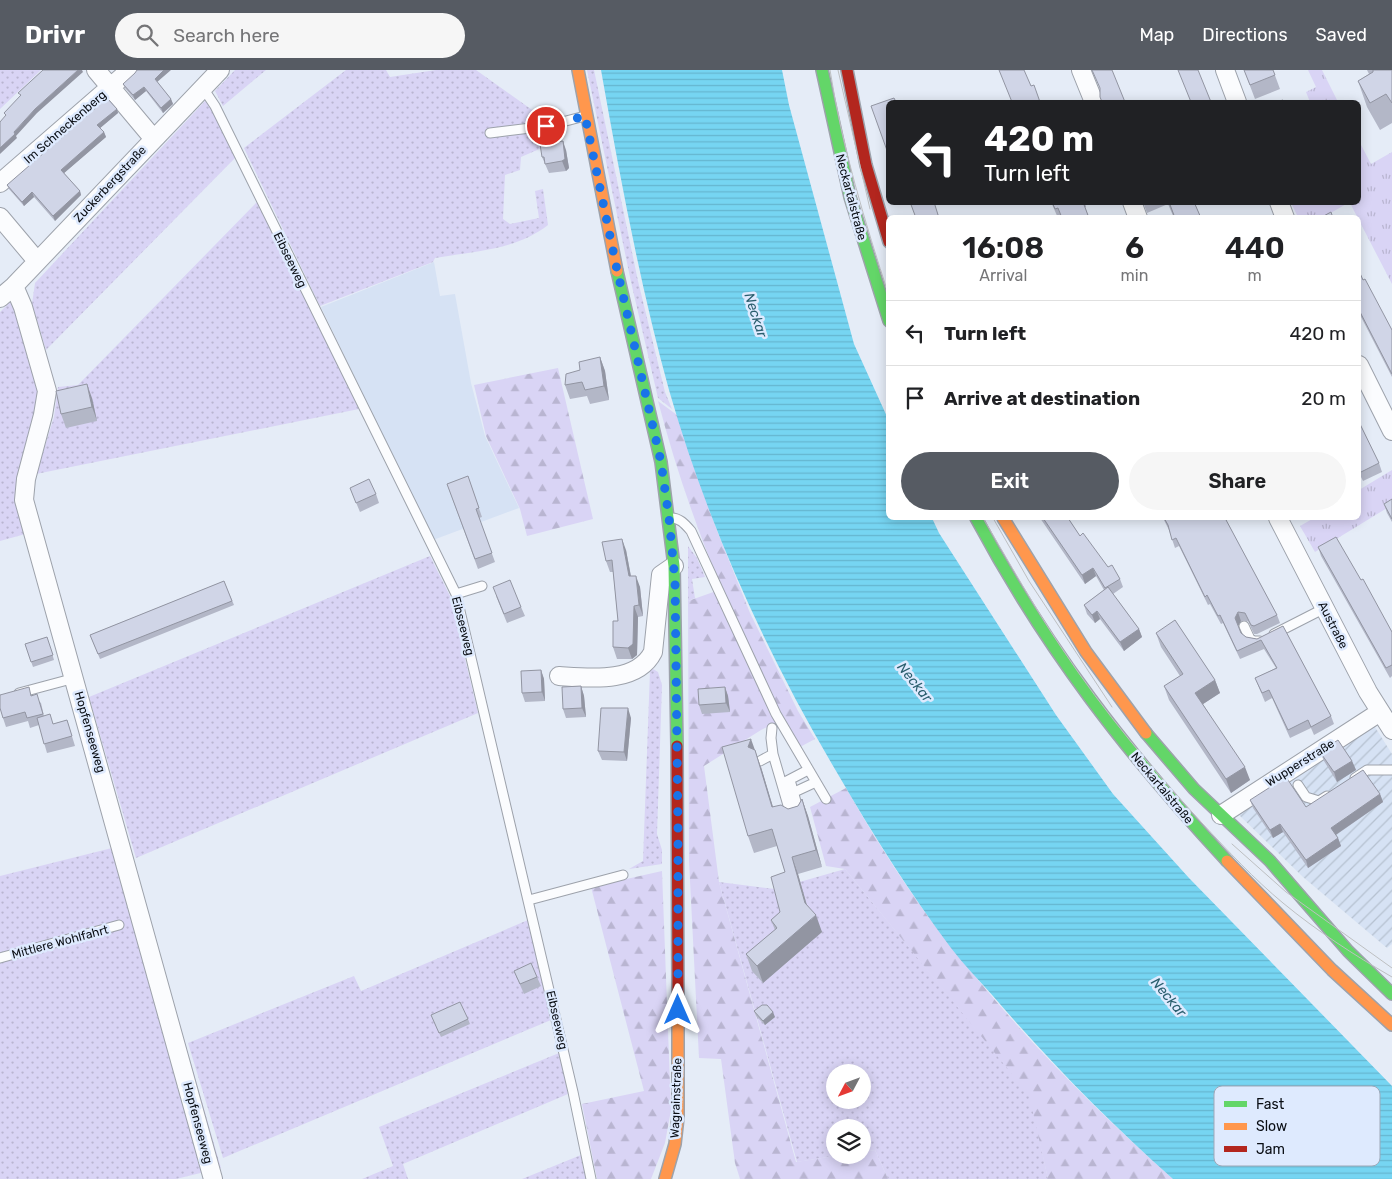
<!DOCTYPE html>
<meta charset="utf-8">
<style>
body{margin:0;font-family:Rubik,sans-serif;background:#f6f6f6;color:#202124;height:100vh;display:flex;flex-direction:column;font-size:19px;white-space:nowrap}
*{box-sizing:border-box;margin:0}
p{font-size:16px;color:#757577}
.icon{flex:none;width:28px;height:28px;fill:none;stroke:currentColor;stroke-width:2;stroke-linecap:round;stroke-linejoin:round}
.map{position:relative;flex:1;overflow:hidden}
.side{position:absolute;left:886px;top:145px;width:475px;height:305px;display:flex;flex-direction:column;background:#fff;border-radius:8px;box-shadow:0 2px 12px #0003}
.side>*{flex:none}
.top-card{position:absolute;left:886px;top:30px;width:475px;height:105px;border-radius:8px;box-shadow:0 2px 12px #0003;background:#202124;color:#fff;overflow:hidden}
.needle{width:32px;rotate:229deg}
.controls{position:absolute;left:826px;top:994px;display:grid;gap:10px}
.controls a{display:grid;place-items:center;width:45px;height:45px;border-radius:50%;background:#fff;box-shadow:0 2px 12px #0003;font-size:25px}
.pin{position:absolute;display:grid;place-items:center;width:42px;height:42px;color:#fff;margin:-21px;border:2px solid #fff;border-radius:50%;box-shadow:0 1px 5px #0007}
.me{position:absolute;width:55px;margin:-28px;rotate:0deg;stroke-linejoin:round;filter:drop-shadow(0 0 4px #0008)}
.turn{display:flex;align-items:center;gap:18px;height:105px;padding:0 15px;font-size:22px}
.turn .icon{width:65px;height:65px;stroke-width:2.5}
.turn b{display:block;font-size:35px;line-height:42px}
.eta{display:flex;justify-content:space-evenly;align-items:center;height:85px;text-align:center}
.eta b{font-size:30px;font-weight:600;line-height:35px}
.button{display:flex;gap:10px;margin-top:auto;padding:10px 15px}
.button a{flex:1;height:58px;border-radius:30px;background:#565b63;color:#fff;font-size:20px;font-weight:600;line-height:58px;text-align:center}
.button a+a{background:#f6f6f6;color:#202124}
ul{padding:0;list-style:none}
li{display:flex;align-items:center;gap:15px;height:65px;padding:0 15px;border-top:1px solid #e0e0e0}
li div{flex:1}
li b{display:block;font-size:19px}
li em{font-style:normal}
header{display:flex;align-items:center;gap:30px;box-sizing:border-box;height:70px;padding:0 25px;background:#565b63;color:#fff}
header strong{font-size:24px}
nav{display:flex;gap:28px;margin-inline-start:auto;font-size:18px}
.search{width:350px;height:45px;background:#f6f6f6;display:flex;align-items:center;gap:12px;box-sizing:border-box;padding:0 18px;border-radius:28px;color:#757577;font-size:19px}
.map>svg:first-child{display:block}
.built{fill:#d6e2f4}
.industrial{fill:url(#industrial-furrows)}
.grass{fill:url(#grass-dots);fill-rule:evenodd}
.forest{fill:url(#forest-firs)}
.park{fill:url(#park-tufts)}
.water{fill:url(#water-rules)}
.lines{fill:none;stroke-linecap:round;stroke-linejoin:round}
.lane-casing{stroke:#9da2ab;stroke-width:11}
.street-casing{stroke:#9da2ab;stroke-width:20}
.fast-casing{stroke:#9da2ab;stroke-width:14}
.slow-casing{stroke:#9da2ab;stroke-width:14}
.jam-casing{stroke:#9da2ab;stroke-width:14}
.lane{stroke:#fbfcfe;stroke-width:9}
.street{stroke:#fbfcfe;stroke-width:18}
.fast{stroke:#63d668;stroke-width:11}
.slow{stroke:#ff974d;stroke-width:11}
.jam{stroke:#b3261e;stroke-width:11}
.tram{stroke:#bdbfc1;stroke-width:1}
.wall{fill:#b3b7c7}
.shaded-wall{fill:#9295a2}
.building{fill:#d0d5e7;stroke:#9295a2}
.route{stroke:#1a73e8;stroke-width:9;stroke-dasharray:0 16.2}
.labels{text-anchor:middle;stroke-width:5;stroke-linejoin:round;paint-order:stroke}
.street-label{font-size:12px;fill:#090d13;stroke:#deeafe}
.water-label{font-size:14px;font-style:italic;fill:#2b5f6f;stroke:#deeafe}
.key{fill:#deeafe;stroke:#9ea8b8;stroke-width:1}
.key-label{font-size:14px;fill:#090d13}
</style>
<header>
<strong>Drivr</strong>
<div class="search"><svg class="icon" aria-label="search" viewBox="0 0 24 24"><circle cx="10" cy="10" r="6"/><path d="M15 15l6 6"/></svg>Search here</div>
<nav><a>Map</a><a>Directions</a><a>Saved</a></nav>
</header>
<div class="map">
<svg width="1392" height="1109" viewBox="0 0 1392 1109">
<defs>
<pattern id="industrial-furrows" width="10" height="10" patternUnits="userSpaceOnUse" patternTransform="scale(1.25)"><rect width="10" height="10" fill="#d6e2f4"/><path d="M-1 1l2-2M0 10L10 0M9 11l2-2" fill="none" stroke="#b6c1d0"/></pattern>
<pattern id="grass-dots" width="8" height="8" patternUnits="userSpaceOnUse" patternTransform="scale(1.25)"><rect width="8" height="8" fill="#d9d4f5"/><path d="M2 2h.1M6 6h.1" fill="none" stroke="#b9b5d1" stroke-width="1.8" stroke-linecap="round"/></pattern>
<pattern id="forest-firs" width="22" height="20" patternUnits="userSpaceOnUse" patternTransform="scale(1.25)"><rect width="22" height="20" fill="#d9d4f5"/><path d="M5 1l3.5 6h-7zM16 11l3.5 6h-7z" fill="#b9b5d1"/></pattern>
<pattern id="park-tufts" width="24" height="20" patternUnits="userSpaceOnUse" patternTransform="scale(1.25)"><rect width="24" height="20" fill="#d9d4f5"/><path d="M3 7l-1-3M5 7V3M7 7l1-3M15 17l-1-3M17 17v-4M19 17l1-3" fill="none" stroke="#b9b5d1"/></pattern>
<pattern id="water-rules" width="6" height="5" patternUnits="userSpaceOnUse" patternTransform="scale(1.25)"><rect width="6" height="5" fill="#76d5f2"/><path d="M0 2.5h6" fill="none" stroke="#65b6cf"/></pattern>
</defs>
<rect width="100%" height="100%" fill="#e5ecf7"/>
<path class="built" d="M434,192l6,34 15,-2 16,89 14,53 34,72 -86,32 -112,-233z"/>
<path class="industrial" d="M1368,655l7,2 17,27v190l-5,4 -84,-71 -65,-63z"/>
<path class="grass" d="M0,0h41l-41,39z
M235,0h31l-43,36 -8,-15z
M346,0h40l4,7 46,-7h40l66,47 9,19 -7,11 -23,10 -1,13 -15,5 -2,44 7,5 29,-6 -4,-27 8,-2 5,36c-32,25 -73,26 -113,33l-2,4 -113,44 -76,-158z
M587,0h7l44,211 27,111 7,17 -14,-11 -27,-116z
M207,29l29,58 -190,193 -14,-46 3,-21z
M258,131l101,208 -323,65 18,-57 4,-30 20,-2z
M10,232l6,10 24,80 -11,141 -29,8v-229z
M688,476l9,12 8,19 -13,2 3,19 -7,3z
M430,486l20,40 28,117 -342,145 -47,-161z
M653,599l5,3 4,13 -5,149 5,16v14l-33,5 14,-8 7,-190z
M128,774l93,324 -45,11h-176v-303z
M845,799l185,226 18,84h-160l-13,-29 -12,2 -1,-24h-27v27h6l-44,7 -78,-280 56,7zM835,1002h27v28h-27z
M528,850l23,100 -328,138 -35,-115 166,-67 7,15z
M559,983l9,41 -165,70 5,15h-46l31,-13 -14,-39z
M581,1085l5,24h-64z"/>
<path class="forest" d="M558,298l35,151 -66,17 -7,-27 -34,-73 -12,-51z
M658,331l19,14 39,113 34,85 48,98 17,28 -15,8 -17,-28 -22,11 -57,36 15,116 77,280 45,-7h21l1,-3 12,-2 13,29h-148l-5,-16 -14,-104 -22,-1 -10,-197 -1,-260 34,-12c-26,-62 -47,-123 -64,-188z
M846,718c32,56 67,111 107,161 65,83 141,160 220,230h-125l-19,-84 -184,-226 -19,-3 -16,-59z
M662,801l9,239 -6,33 -14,36h-54l-15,-75 62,-13 -53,-204z"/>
<path class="park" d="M1308,0h14l16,32h-28l-4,-10 10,-5z
M1359,71l12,23 21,-12v132l-42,-81 9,-1z
M1291,133h57l-26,15 -24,-1z
M1392,400v35l-77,47 -15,-26 14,-8h45v-28z"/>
<path class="water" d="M601,0h181l7,35 65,239 35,77v97h43l7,15 117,182 57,79 76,84 203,208v93h-219c-64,-57 -124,-118 -180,-183 -14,-16 -29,-31 -42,-48 -41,-55 -78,-113 -112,-172 -72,-121 -131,-250 -170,-386 -29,-105 -49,-213 -68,-320z"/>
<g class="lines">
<g class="lane-casing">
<path id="lane" d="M203,18l12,18 241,488 117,498 18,87
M490,63l57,-7 38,-10
M670,448c9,-1 15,6 21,13l85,183 50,85
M456,524l26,-8
M1244,556l6,13 4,2h6
M1274,564l51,-26
M19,623l56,-15
M773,684l19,65
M760,691l13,-7 -2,-16 1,-10
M1355,708l12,-8h25
M790,710l10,36
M785,712l23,-12
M1298,715l8,12 13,4 8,-5
M788,725l28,-13
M529,830l94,-25
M0,888l119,-33"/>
</g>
<g class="street-casing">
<path id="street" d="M96,0l57,68
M1081,0l13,32
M1225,0l12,32
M0,113l130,-113
M1132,132l6,16
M1279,132l6,16
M0,147l37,44
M14,216l9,21 24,84 -4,24 -17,64 -2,21 189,679
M0,228l14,-12 206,-216
M1359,295l33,66
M1278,448l90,174 24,38
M559,606c30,2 78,8 94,-24l8,-77 13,-9
M1221,745l159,-103"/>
</g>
<g class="fast-casing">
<path id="fast" d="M822,0l28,127 39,124
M617,201l44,191 13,104 3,180
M976,448c70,131 150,234 251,343
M1146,663l48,56 76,72 78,90 44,43"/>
</g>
<g class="slow-casing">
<path id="slow" d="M578,0l39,201
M1003,448l83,134 60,81
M1227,791l105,109 60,55
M665,1109l10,-35 3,-27v-117"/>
</g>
<g class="jam-casing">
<path id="jam" d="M847,0l19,95 23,77
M677,676l1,254"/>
</g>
<use href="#lane" class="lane"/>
<use href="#street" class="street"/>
<use href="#fast" class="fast"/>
<use href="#slow" class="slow"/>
<use href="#jam" class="jam"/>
<path class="tram" d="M830,0c12,77 35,152 59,226
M838,0l32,139
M983,448c26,44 51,89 80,132 41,62 89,119 139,173 26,28 52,56 81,80 34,28 71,52 109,74
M993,448l36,63 83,126
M1232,774l54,48 106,76"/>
</g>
<path class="wall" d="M1244,0h29l7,19 -25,10z
M1367,0h25v53l-12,7 -13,-23 -9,-26 11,-7z
M157,12l14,17 2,5 -10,9 -17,-22 -11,9 -10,-12 -2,-4z
M117,39l1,4 -18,15 4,4 2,5 -42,36 16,18 1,4 -26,26 -21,-24 -10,9 -15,-17 -2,-4z
M566,80l3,18 -3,3 -17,2 -7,-16z
M1051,132h34l1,5h-1l4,11h-31z
M1143,132h51l7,16h-27l-6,-14 -21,9z
M1359,201l4,9 29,50v47l-33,-64z
M600,287l5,14 4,29 -19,4 -3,-8 -17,3 -5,-14 15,-15z
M92,328l5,23 -31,7 -5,-14z
M1359,345l2,7 -2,1 20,40 3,9 -19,9 -4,-8z
M468,406l14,41 -3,1 16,44 -17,7 -31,-85z
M350,418l26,6 3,9 -19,9z
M1392,429v23l-5,-9 -3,-9z
M1040,448h28l12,18 28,31 12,12 3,8 -10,7 26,35 3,8 -18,14 -24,-32 -5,4 -8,-9 -3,-9 20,-15 -8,-14 -11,8z
M1163,448h62l52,97 3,8 -23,11h-3l-6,-13h-7l-3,5 3,7 5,4 11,2 26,-13 48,90 3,8 -20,11 -3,-7 -21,10 -18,-40 -7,4 -10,-24 21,-10 -12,-19 -24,10 -17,-36 -2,1 -11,-20 -2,1 -29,-59 -4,2 -6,-18z
M1318,477l43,33 31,52v44l-2,2 -69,-122z
M626,480l5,26 9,11 3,29 -5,1 -1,38 -5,4h-15l-4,-12 5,-26 -5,-49h-3l-4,-11z
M224,511l10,24 -134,54 -10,-24z
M496,526l25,11 4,9 -18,7z
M1156,563l59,47 5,13 -17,11 47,76 -19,13 -62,-93 -5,-14 16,-10 -19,-29z
M47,567l7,23 -21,7 -8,-23z
M541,600l3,9 1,22 -20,1 -3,-9z
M581,616l3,10 2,21 -20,1 -3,-9z
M725,617l3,9 2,16 -28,2 -3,-9z
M32,625l9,8 3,13 9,8 14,-4 8,26 -28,7 -8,-28 -9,3 -2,-7 -22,6 -3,-9z
M631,648l-4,43 -25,-1 -4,-9z
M1320,682l32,9 4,9 -19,12 -13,-21z
M761,697l12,40 15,2 10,-3 4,-7 6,17 14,51 -24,7 9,31 15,27 -59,51 -11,-12 -6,-17 29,-24 -4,-10 9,-8 5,-40 -8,-26 -23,7 -6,-17z
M1380,724l3,8 -47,33 2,3 3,8 -33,22 -25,-36 -10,6 -20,-30 -3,-8 56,7z
M514,901l23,6 4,9 -17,8z
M754,941l21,6 -10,8 -9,-9z
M431,945l37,4 2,5 -29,13z"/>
<path class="shaded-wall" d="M78,0h4l1,2 -46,41 -21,23 1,2 -17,16v-6l35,-39z
M164,0h7l-15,13 -1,-4z
M144,17l2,4 -11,9 -2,-5z
M171,29l2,5 -10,9 -2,-5z
M117,39l1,4 -19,16 -2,-4z
M104,62l2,5 -43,37 -2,-4z
M563,71l3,9 3,18 -3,3 -4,-10z
M80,121l1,4 -26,26 -2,-5z
M32,122l2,5 -10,9 -2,-4z
M600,287l5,14 4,29 -5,-14z
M87,314l5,14 5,23 -5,-14z
M622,469l4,11 7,38 -4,-12z
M1093,498l3,8 -11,8 -3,-9z
M636,506l4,11 3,29 -4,-11z
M634,536l4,11 -1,38 -5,4 -4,-11z
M1097,541l3,8 -5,4 -3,-8z
M1238,542l3,9 -3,5 -3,-8z
M1139,559l3,8 -18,14 -4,-9z
M541,600l3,9 1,22 -3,-9z
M1215,610l5,13 -20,13 -5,-13z
M581,616l3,10 2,21 -4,-9z
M725,617l3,9 2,16 -4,-9z
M628,638l3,10 -4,43 -3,-9z
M751,669l10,28 17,57 -30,-77z
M1352,691l4,9 -19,12 -3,-10z
M1245,697l5,13 -19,13 -5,-14z
M1380,724l3,8 -49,34 -3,-8z
M802,729l6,17 14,51 -6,-17z
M1280,754l3,8 -10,6 -3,-8z
M1338,768l3,8 -33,22 -2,-8z
M792,787l6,17 13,46 5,-5 6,17 -59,51 -6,-17 48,-63z
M773,942l2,5 -10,8 -2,-4z"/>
<path class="building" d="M43,0h35l-43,39 -21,23 1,2 -15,14v-26l6,-7 -2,-2 17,-18 -3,-2z
M137,0h27l-9,9 16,20 -10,9 -17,-21 -11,8 -10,-11 12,-11z
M999,0h25l7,16 3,-1 6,17h-28z
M1092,0h20l13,32h-23l-2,-5v-9z
M1178,0h20l13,32h-20z
M1244,0h29l2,5 -25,10z
M1373,0h19v33l-6,-9 -16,9 -12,-22 15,-9z
M107,28l10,11 -20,16 7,7 -43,38 19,21 -27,25 -21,-24 -10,10 -15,-17z
M894,28l2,4h-7v54l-18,-50z
M1283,30l1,2h-8z
M563,71l2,18 -3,2 -17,3 -1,-7h-2l-2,-13z
M910,132h24l5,16h-23z
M1052,132h31l6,16h-27l-4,-10 -3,1z
M1169,132h25l7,16h-26z
M1331,142l2,6h-13z
M1359,201l4,9 2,-1 27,51v44l-33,-64z
M600,287l4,29 -19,4 -3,-8 -17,3 1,-11 14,-4 -1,-8z
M87,314l5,23 -31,7 -5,-23z
M1359,352l20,41 -20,10z
M468,406l11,32 -3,1 16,44 -17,6 -28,-75z
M369,409l7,15 -20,9 -6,-15z
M1392,429v20l-8,-15z
M1043,448h25l12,18 3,-3 25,34 4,-2 8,14 -15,9 -12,-20 -11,7z
M1164,448h61l52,97 -23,11 -3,-1 -6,-12 -7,-1 -3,6 6,15 5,4 11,2 26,-13 48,90 -20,11 -3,-7 -20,10 -19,-40 -7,3 -7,-15 22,-10 -16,-28 -24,11 -17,-36 -2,1 -11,-21 -2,2 -29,-59 -4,2 -4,-15z
M1336,467l25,43 2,-1 29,53v33l-6,3 -68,-121z
M622,469l7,37h7l3,29 -5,1 -1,38 -5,4 -15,-1v-26h5l-6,-61 -6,1 -4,-19z
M510,510l11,27 -17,7 -11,-27z
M224,511l8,20 -134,53 -8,-19z
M1108,517l31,42 -19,13 -23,-31 -5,4 -8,-10z
M1175,550l40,60 -20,13 50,74 -19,12 -62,-93 19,-12 -27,-41z
M47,567l6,18 -22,7 -6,-18z
M541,600l1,22 -20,1 -1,-22z
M581,616l1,22 -19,1 -1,-22z
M29,617l2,9 6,-2 6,20 -16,4 -2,-6 -22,6 -3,-10v-13z
M725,617l1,16 -27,2 -1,-16z
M601,638h27l-4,44 -26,-1z
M50,644l3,10 14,-4 5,16 -28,8 -7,-26z
M751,669l-3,8 7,3 17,57 9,-2 7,4 10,-3 4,-7 14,51 -24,7 13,46 11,12 -59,51 -11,-12 31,-26 -6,-8 9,-8 -9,-35 14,-5 -13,-43 -24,7 -26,-89z
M1338,670l14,21 -18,11 -14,-20z
M1363,700l17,24 -49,34 7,10 -32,22 -26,-36 -10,6 -20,-30 36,-23 20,30z
M531,893l6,14 -17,7 -6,-13z
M460,932l8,17 -29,14 -8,-18z
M762,935h5l6,7 -10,9 -9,-10z"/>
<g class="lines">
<path class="route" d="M546,56l39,-10 31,149 45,197 8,56 6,62 3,249v181"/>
</g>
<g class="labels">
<g class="street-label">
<text transform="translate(65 57) rotate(-41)" y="4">Im Schneckenberg</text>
<text transform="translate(110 114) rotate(-47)" y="4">Zuckerbergstraße</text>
<text transform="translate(851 127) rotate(75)" y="4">Neckartalstraße</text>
<text transform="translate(290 190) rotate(64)" y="4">Eibseeweg</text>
<text transform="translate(1333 555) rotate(63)" y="4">Austraße</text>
<text transform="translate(463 556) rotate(76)" y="4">Eibseeweg</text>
<text transform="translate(90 662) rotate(74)" y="4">Hopfenseeweg</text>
<text transform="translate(1300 693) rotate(-32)" y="4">Wupperstraße</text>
<text transform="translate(1162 718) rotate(50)" y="4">Neckartalstraße</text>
<text transform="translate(60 872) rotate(-15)" y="4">Mittlere Wohlfahrt</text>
<text transform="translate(557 950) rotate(77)" y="4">Eibseeweg</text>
<text transform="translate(676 1028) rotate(-88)" y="4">Wagrainstraße</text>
<text transform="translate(198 1053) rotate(75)" y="4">Hopfenseeweg</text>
</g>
<g class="water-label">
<text transform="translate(756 245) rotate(72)" y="5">Neckar</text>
<text transform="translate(915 612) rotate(51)" y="5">Neckar</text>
<text transform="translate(1169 927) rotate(50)" y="5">Neckar</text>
</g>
</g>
<rect x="1214" y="1016" width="166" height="80" rx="8" class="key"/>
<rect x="1224" y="1031" width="23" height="6" fill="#63d668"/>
<rect x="1224" y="1053" width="23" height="7" fill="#ff974d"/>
<rect x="1224" y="1076" width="23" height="6" fill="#b3261e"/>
<g class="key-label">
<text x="1256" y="1039">Fast</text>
<text x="1256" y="1061">Slow</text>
<text x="1256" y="1084">Jam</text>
</g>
</svg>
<div class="controls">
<a><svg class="needle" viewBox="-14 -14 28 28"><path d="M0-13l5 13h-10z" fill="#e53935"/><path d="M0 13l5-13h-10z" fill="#757577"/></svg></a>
<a><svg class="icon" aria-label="layers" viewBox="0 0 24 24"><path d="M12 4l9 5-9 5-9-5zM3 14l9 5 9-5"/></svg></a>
</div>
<div class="pin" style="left:546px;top:56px;background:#d93025"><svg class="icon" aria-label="arrive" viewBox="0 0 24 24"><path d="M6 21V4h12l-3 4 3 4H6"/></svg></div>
<svg class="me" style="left:678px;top:940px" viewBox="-20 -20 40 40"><path d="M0-17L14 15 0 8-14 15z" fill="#1a73e8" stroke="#fff" stroke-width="4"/></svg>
<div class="top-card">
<div class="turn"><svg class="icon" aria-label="left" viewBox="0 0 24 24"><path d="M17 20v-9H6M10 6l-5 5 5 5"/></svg><div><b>420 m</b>Turn left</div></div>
</div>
<section class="side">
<div class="eta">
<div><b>16:08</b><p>Arrival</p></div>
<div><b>6</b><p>min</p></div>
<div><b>440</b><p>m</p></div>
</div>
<ul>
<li><svg class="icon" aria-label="left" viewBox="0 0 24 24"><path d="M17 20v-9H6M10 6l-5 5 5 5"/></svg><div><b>Turn left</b></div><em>420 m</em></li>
<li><svg class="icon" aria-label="arrive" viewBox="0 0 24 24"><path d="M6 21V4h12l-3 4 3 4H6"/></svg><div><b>Arrive at destination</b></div><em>20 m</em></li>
</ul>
<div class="button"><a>Exit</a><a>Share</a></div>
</section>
</div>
